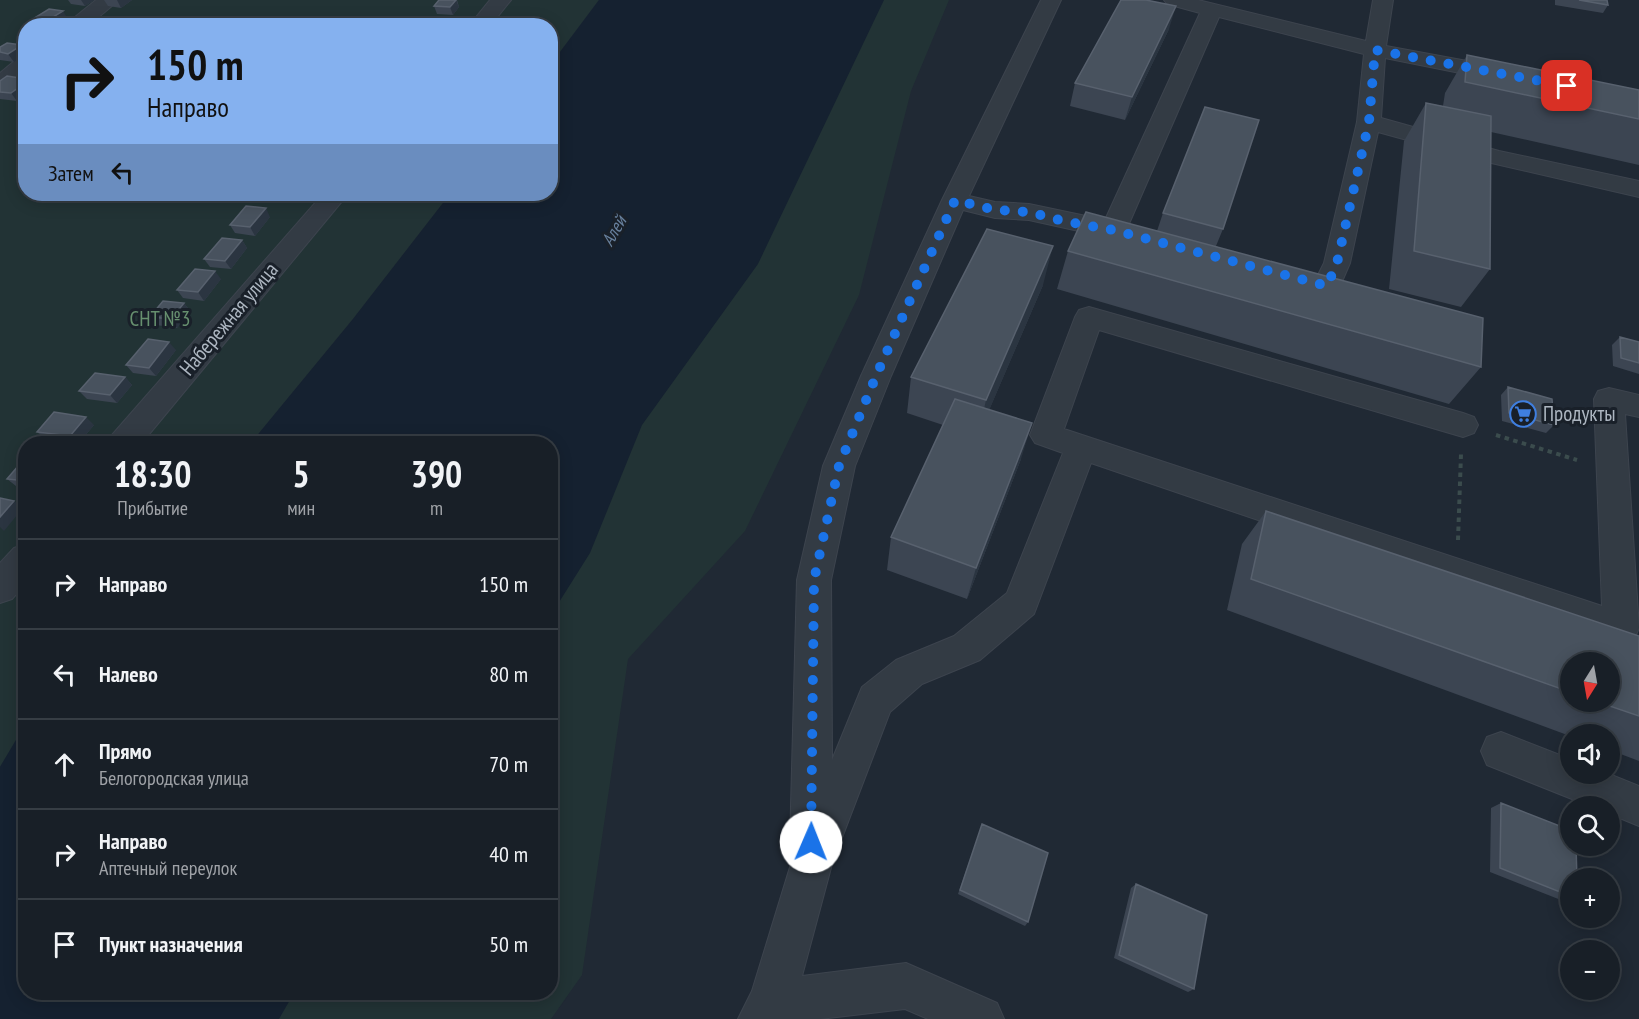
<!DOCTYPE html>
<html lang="ru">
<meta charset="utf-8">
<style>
body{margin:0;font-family:"PT Sans Narrow",sans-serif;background:#252c33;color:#f1f3f6;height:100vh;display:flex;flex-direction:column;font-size:22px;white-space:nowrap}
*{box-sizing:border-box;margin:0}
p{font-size:20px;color:#9fa2a7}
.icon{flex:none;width:33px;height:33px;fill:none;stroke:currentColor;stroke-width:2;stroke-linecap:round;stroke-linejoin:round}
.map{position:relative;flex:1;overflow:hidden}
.panel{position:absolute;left:18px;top:436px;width:540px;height:564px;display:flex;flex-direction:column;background:#181f27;border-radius:24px;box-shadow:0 3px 15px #0003,0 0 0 2px #363d44}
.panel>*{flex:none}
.top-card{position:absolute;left:18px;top:18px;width:540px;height:183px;border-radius:24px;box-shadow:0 3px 15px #0003,0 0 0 2px #363d44;background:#85b1ef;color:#111;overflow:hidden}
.needle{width:39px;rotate:191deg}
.buttons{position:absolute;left:1560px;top:652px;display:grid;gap:12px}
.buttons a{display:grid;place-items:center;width:60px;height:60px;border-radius:50%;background:#181f27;box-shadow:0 3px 15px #0003,0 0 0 2px #363d44;font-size:30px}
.pin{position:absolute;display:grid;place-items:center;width:51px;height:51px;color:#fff;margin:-26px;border-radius:12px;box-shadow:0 3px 9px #0006}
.me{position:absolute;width:66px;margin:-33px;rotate:1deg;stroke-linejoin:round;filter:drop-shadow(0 0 4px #0008)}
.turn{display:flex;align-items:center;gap:21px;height:126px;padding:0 30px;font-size:27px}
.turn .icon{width:78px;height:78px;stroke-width:2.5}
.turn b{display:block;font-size:42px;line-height:51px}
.then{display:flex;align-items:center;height:57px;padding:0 30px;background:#0003;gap:12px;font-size:22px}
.eta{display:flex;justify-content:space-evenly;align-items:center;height:102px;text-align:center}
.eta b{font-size:36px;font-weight:600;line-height:42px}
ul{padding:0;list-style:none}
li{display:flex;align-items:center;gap:18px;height:90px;padding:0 30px;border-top:2px solid #363d44}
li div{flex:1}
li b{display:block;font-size:22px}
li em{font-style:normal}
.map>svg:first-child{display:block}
.green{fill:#223335}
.water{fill:#152130}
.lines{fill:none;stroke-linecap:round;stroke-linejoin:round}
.minor-casing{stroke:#3d444e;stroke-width:2}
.path{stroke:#3b4c4d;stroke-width:4;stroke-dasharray:4.5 4.5;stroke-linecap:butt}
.minor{fill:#333b44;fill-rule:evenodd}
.wall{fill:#3c4552;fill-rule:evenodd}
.shaded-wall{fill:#2b3541}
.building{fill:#48525e;stroke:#58616e;stroke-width:1.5}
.route{stroke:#1a73e8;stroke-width:10;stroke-dasharray:0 18}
.labels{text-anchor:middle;stroke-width:6;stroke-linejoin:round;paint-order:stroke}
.far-water-label{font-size:18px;font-style:italic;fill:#68819e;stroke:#192029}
.park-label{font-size:21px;fill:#67906f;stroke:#192029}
.street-label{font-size:21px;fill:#adb6c1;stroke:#192029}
.poi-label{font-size:21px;fill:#adb6c1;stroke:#192029;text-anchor:start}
</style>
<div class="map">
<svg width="1639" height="1019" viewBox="0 0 1639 1019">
<rect width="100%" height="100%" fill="#202934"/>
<path class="green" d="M0,0h599l-48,64 -1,-38h-524v168h424l-97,125 -103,125h-224l-1,281 -25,42z
M868,0h81l-38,91 -52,204 -114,236 -117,128 -46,316 -31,44h-308l17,-26h290l1,-474z"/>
<path class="water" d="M599,0h285l-126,264 -116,161 -52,128 -39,62 -1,-171h-300l103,-125 97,-125h100l1,-130z
M25,725l1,268h268l-15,26h-279v-252z"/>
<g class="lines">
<g class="minor-casing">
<path id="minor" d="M96,0h23l-31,26h-24z
M490,0h21l-21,26h-21z
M1041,0h20l-92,196 26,6 34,2 76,16 95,-207 -33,-9 -3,-4h34l168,41 7,-41h20l-7,46 119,22 8,2 3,5 -3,5 -8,2 -120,-24 -4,60 118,33 140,30v16l-152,-35 -109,-30 -28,131 -13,30 -10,2 -44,-12 -4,-6 4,-6 10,-3 25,7 6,-12 33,-141 7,-68 -145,-37 -91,209 5,1 4,6 -4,6 -9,2 -95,-21 -34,-2 -32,-8 -72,166 -36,90 -24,114 1,180 30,-73 34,-27 58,-24 53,-43 56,-140 -28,-10 -5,-8 45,-118 4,-7 10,-3 374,106 11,4 4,8 -4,8 -11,4 -364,-107 -35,99 538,177 -8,-207 4,-8 11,-3 30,7v22l-14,-3 14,214 -5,11 -13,5 -530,-181 -57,151 -54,46 -58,24 -32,28 -58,152 -30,112 104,-13 91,40 7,16h-76l-23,-10 -85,10h-82l14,-28 42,-137 -4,-10 7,-264 26,-114 38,-90 81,-176z
M26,57v17l-18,15 -8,2v-18l18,-15z
M323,194h25l-207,250h-34l5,-9z
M26,544v39l-14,16 -12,4v-40l14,-15z
M1501,732l69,27v15h39l30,12v40l-29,-12v-7h-18l-105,-42 -6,-14 6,-14z"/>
</g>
<path class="path" d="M1496,435l81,25
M1458,540l3,-86"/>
<use href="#minor" class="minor"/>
</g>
<path class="wall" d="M68,0h26l-9,6 -14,-2z
M104,0h28l-11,8 -13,-2z
M439,0h18l2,7 -6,8 -16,-1 -3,-8z
M1555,0h52l1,5 -5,8 -48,-8z
M36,17l32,2 -9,7 -17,-1z
M1169,29l-44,91 -55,-14 5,-23z
M7,43l7,19 -14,-2v-13z
M1467,55l172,35v75l-148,-33 -1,137 -29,38 -72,-18 15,-148 22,-38 17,3 2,-13z
M26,79v16l-9,6 -17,-2v-18z
M1163,213l60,16 -7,17 265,121 -32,37 -392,-115 11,-38 89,-20z
M270,217l-15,19 -20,-3 -5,-8z
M242,240l5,8 -16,21 -21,-2 -6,-8z
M221,279l-17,22 -21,-3 -6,-8z
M1043,285l-54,125 32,49 -54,140 -80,-29 4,-33 52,-112 -36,-12 4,-36z
M184,303l6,8 -13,17 -21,-3 -6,-8z
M1620,337l19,5v32l-26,-8 -1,-21z
M176,350l-20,26 -23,-3 -7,-8z
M125,377l7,8 -15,18 -30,-4 -8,-8z
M1508,387l46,38 -8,8 -44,-12 -1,-26z
M94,425l-16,19 -33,-5 -8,-7z
M26,458v30l-10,-2 -9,-7z
M1266,511l373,125v125l-29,-11v-15h-40v1l-343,-126 15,-66zM1570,663l40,39h-40z
M1501,803l69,76v22l-4,1 -76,-30 1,-64z
M982,824l46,98 -3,4 -67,-32z
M1136,884l58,105 -6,3 -74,-34 17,-70z"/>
<path class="shaded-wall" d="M81,0h13l-9,6z
M117,0h15l-11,8z
M456,0l3,7 -6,8 -3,-8z
M1176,6l-7,23 -44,91 7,-23z
M63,11l5,8 -9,7h-4l-5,-7z
M22,45l4,5v5l-12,7 -6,-8z
M26,82v13l-9,6 -6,-8z
M266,208l4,9 -15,19 -5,-9z
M242,240l5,8 -16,21 -6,-8z
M1053,246l-10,39 -65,151 8,-36z
M215,271l6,8 -17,22 -6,-9z
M184,303l6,8 -13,17 -6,-9z
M169,342l7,8 -20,26 -7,-8z
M125,377l7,8 -15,18 -7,-8z
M86,417l8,8 -16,19 -8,-8z
M1032,423l-11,36 -54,140 9,-31z
M14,501l9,7 -19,23 -4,-4v-10z"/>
<path class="building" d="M439,0h17l-6,7 -16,-1z
M1121,0h25l30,6 -44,91 -57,-14z
M1579,0h28l1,5z
M49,9l14,2 -13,8 -14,-2z
M420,19l16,2 -4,5h-17z
M7,43l15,2 -14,9 -8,-2v-5z
M1467,55l172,35v29l-174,-37z
M7,76l19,3v3l-15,11 -11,-1v-11z
M1426,103l65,13 -1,153 -76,-18z
M1205,107l54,13 -36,109 -60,-16z
M246,206l20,2 -16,19 -20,-2z
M1086,212l397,106 -2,49 -413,-116z
M987,229l66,17 -67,154 -75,-23z
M222,238l20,2 -17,21 -21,-2z
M195,269l20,2 -17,21 -21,-2z
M163,301l21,2 -13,16 -21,-2z
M1620,337l19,5v21l-18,-5z
M148,339l21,3 -20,26 -23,-3z
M95,373l30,4 -15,18 -31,-4z
M1508,387l44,12 2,26 -45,-12z
M955,399l77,24 -56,145 -85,-31z
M54,412l32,5 -16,19 -33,-4z
M25,458h1v23l-19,-2z
M0,498l14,3 -14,16z
M1266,511l373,125v80l-41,-14h12v-39h-40v29l-319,-113z
M1501,803l69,27v16h6l1,33h-7v17l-70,-28z
M982,824l66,29 -20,69 -68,-32z
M1136,884l71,31 -13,74 -75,-34z"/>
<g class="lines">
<path class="route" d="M811,842l3,-262 25,-114 37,-90 79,-176 40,10 34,2 34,9 50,9 214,56 10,-23 32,-141 6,-72 192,36"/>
</g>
<defs>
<g id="supermarket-ring" transform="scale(1.35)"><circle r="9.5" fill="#192029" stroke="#3f7fe0" stroke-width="1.5"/><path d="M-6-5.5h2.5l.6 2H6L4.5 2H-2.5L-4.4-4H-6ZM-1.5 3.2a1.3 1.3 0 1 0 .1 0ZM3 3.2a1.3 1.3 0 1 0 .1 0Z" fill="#3f7fe0"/></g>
</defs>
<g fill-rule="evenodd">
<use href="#supermarket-ring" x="1523" y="414"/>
</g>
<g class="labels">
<g class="far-water-label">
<text transform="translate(614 231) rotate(-60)" y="6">Алей</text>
</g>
<g class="park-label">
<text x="160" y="326">СНТ №3</text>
</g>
<g class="street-label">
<text transform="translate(229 319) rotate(-50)" y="7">Набережная улица</text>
</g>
<g class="poi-label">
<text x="1543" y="421">Продукты</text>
</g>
</g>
</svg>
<div class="buttons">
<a><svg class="needle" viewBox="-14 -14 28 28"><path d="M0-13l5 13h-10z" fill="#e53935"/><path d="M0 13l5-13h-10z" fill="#9fa2a7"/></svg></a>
<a><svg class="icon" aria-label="sound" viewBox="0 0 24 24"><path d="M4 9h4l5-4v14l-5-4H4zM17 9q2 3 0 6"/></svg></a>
<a><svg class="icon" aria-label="search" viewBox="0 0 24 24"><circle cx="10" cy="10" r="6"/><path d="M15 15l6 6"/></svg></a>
<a>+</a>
<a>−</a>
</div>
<div class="pin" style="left:1567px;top:86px;background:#d93025"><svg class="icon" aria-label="arrive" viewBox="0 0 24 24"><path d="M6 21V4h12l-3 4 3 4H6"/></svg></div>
<svg class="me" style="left:811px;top:842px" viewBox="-20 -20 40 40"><circle r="19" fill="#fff"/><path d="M0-13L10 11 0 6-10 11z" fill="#1a73e8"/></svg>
<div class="top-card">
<div class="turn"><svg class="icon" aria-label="right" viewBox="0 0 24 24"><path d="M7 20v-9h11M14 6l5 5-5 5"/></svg><div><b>150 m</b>Направо</div></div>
<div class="then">Затем<svg class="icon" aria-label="left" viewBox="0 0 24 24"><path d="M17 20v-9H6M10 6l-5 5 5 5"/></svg></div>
</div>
<section class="panel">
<div class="eta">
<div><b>18:30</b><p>Прибытие</p></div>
<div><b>5</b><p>мин</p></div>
<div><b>390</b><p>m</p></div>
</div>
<ul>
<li><svg class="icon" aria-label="right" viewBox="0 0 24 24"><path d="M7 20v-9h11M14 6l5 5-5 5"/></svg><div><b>Направо</b></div><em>150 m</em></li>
<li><svg class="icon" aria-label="left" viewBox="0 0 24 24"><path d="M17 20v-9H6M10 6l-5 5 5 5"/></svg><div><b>Налево</b></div><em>80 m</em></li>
<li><svg class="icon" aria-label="ahead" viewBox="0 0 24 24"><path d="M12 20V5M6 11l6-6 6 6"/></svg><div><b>Прямо</b><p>Белогородская улица</p></div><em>70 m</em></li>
<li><svg class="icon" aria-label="right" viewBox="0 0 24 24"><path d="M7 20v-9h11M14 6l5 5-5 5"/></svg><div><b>Направо</b><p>Аптечный переулок</p></div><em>40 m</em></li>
<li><svg class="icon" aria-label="arrive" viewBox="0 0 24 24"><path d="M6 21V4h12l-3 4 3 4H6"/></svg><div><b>Пункт назначения</b></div><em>50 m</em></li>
</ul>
</section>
</div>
